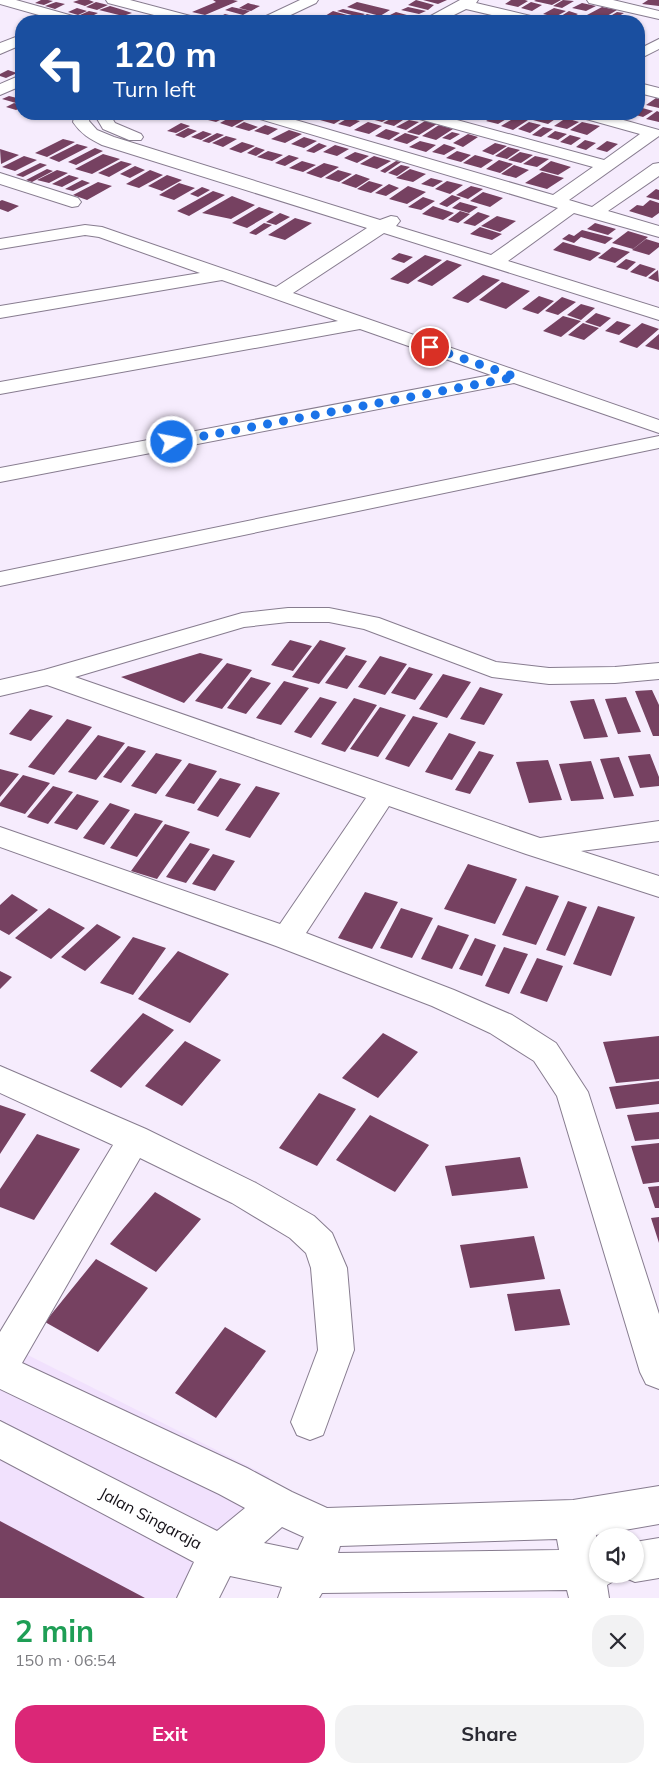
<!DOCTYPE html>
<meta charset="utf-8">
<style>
body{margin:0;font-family:Mulish,sans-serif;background:#f2f2f3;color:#2b2b33;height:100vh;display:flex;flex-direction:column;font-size:19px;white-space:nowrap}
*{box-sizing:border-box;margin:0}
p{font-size:16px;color:#7c7c81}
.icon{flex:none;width:28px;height:28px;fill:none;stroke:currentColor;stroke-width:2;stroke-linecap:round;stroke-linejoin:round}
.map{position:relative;height:1598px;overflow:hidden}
.drawer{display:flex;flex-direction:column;background:#fff;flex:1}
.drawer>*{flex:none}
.guide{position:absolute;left:15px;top:15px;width:630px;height:105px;border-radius:20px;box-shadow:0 1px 4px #0004;background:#1a4fa0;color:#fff;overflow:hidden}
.fabs{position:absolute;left:589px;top:1528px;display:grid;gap:10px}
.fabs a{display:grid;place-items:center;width:55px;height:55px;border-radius:50%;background:#fff;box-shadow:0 1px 4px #0004;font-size:25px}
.pin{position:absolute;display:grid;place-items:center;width:42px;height:42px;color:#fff;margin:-21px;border:2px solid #fff;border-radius:50%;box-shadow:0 1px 5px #0007}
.me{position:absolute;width:55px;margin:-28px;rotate:79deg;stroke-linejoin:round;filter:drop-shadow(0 0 4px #0008)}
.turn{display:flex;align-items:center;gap:18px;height:105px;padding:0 15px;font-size:22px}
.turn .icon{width:65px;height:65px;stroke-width:2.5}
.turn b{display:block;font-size:35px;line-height:42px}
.round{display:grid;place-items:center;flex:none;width:52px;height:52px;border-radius:20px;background:#f2f2f3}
.head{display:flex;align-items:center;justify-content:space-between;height:85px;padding:0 15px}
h1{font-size:30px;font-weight:700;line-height:38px;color:#1e9e55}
.primary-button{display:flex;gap:10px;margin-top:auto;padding:10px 15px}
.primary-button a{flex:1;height:58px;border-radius:20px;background:#db2777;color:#fff;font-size:20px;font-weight:700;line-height:58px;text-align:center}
.primary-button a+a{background:#f2f2f3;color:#2b2b33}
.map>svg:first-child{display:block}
.built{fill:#f1e1fd}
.building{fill:#764161}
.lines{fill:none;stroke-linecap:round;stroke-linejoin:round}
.minor-casing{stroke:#877c8f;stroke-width:2}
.minor{fill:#fff;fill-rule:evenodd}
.route{stroke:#1a73e8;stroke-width:9;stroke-dasharray:0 16.2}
.labels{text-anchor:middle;stroke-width:5;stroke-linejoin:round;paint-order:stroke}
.near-street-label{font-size:16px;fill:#151118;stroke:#fff}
</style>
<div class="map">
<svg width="659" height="1598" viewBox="0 0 659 1598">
<rect width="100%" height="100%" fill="#f6ecfd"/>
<path class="built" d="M0,1341l270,136 -65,121h-205z"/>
<path class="building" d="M41,0h7l5,1 -9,4 -9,-2z
M79,0h10l5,2 -9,4 -12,-4z
M213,0h20l5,1 -33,14 -13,-3 24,-10z
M416,0l18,5 -6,5 -20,-5z
M423,0h24l-9,4z
M511,0h14l3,1 -10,6 -13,-3z
M536,0h25l-9,5 -18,-4z
M563,0l11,1 -12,7 -9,-2z
M648,0h11v6l-17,-2z
M56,2l9,2 -10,5 -10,-3z
M96,2l12,3 -11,5 -11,-3z
M357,2l33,8 -10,6 -33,-9z
M531,2l11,3 -10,6 -11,-3z
M248,3l3,1 9,2 -9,5 -12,-3z
M582,3l14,3 -10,5 -14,-3z
M110,6l10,3 12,4 -9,3 -24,-6z
M232,7l18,4 -7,4 -18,-5z
M408,7l18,4 -7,3 -18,-4z
M602,7l15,3 -15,9 -15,-4z
M77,8l10,3 -9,4 -10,-3z
M554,8l12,3 -11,6 -12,-3z
M343,9l22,5 -6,3 -22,-6z
M89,11l9,2 -10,5 -8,-3z
M333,11l21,6 -9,4 -20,-5z
M569,11l9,3 -11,6 -9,-2z
M396,12l18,5 -9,4 -19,-4z
M617,12l7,1 -10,6 -7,-1z
M225,14l16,4 -7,3 -15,-4z
M367,14l15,4 -6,3 -14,-4z
M8,70l9,3 -11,5 -6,-2v-2z
M9,96l12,3v2l-5,2 -14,-4z
M656,98l3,1v9l-13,-3z
M14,103l7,2v3l-5,2 -10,-3z
M639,107l14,4 -10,6 -11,-3h7z
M657,111l2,1v10l-13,-3z
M208,114h13l7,2 -12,6 -16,-4z
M301,114h23l-8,5z
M330,114h10l7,2 -13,8 -14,-4z
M374,114h22l-14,8 -15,-4z
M477,114h18l-9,5 -12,-3z
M520,114h18l-8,5 -12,-4z
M543,114h13l5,1 -13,9 -15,-4z
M234,115l12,4 -14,8 -12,-4z
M496,115l12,3 -10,6 -12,-3z
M396,116l10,2 -12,8 -11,-3z
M516,117l12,3 -15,10 -12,-4z
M348,118l12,3 -10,6 -12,-3z
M566,118l13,4 -12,7 -13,-3z
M409,120l10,2 -13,8 -10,-3z
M425,121l12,3 -18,11 -12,-3z
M244,122l14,5 -9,4 -14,-4z
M368,122l14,4 -13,8 -15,-4z
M529,122l12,3 -11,8 -12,-4z
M582,122l18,4 -13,9 -17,-5z
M181,123l9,3 -14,7 -9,-2z
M265,125l13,4 -10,6 -14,-4z
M439,125l14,4 -17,11 -14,-4z
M543,127l10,2 -12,8 -9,-2z
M188,128l9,3 -13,7 -9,-3z
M386,129l14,4 -11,7 -14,-4z
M289,130l13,4 -17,9 -14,-4z
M203,131l9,3 -11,6 -10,-3z
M555,131l12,3 -9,6 -11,-3z
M452,132l8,2 -10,6 -8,-2z
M217,133l7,2 -15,8 -7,-2z
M405,133l14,4 -12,7 -14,-4z
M468,134l10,3 -15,10 -10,-4z
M570,135l11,3 -10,7 -11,-3z
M226,136l11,3 -14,8 -11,-4z
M304,137l13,4 -13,7 -13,-4z
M63,139l12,3 -28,15 -12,-4z
M585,140l11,3 -10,7 -10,-3z
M420,141l16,4 -10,7 -17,-5z
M607,141l11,3 -11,8 -11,-3z
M242,142l13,4 -14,7 -12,-4z
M319,143l8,3 -13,7 -8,-2z
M495,143l12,3 -14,9 -11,-4z
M77,144l11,3 -29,15 -10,-4z
M444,144l12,4 -12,7 -12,-3z
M335,145l14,4 -12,7 -14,-4z
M256,147l9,3 -9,6 -9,-3z
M508,147l12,3 -13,9 -12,-3z
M95,148l8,3 -27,14 -8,-3z
M0,149l19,6 -18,9z
M268,151l15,4 -11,6 -15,-4z
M457,151l14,4 -10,7 -15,-4z
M355,152l14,4 -12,7 -13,-5z
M520,152l13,3 -12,8 -13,-3z
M103,154l17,5 -28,15 -17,-5z
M289,155l10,3 -14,8 -10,-3z
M475,155l18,5 -12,8 -18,-5z
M24,156l13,4 -22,11 -13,-4z
M374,156l17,5 -14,8 -17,-5z
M535,156l14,3 -12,8 -14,-3z
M499,160l14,4 -13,9 -14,-4z
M121,161l11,3 -23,13 -11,-4z
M302,161l14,4 -13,7 -14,-4z
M396,161l5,1 -16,11 -5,-2z
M551,161l20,6 -13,8 -19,-5z
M40,163l7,2 -24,12 -7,-2z
M324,163l15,4 -18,11 -15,-5z
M401,165l9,2 -13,9 -9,-3z
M514,165l15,5 -13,8 -15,-4z
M135,166l10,4 -15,8 -10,-4z
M47,169l6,2 -21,11 -6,-2z
M410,169l16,5 -13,8 -17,-4z
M57,170l11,3 -19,10 -12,-3z
M150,170l13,5 -24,13 -13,-4z
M338,170l14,4 -13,8 -14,-4z
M542,172l22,6 -17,11 -22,-6z
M356,174l14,5 -14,9 -15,-5z
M69,175l10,3 -17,9 -10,-3z
M167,175l15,5 -20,11 -14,-5z
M431,178l12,3 -10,6 -12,-3z
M82,180l8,3 -17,8 -8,-2z
M369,181l14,4 -12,8 -14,-4z
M447,181l16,4 -13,9 -15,-5z
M98,182l14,4 -25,14 -14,-5z
M179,183l16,5 -21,12 -15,-5z
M389,184l10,4 -13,8 -11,-3z
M408,186l18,6 -19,12 -18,-5z
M471,186l12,3 -15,10 -12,-4z
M202,187l8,3 -12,7 -8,-3z
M656,189l3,1v10l-13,-3z
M213,191l12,4 -36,21 -12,-5z
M483,192l20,6 -13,9 -20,-6z
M452,195l9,3 -14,9 -8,-3z
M232,196l23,9 -24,14 -29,-6z
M423,197l12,4 -14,9 -13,-3z
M2,200l17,6 -11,6 -8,-3v-8z
M650,200l9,3v10l-7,5 -23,-7 8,-6 6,1z
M460,202l18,5 -9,6 -17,-5z
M433,206l21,7 -11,7 -21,-6z
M259,207l15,5 -27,16 -15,-5z
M460,211l10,3 -12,9 -10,-3z
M478,212l12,4 -15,10 -12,-3z
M280,213l10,4 -14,8 -10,-3z
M497,216l19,5 -16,11 -19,-6z
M295,218l17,5 -27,17 -17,-5z
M264,223l8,2 -16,10 -7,-2z
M595,223l21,6 -8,6 -21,-6z
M480,227l22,7 -10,6 -22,-6z
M582,230l31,8 -8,6 -24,-7 -7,6 -12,-4 7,-5 5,2z
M628,231l20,6 -15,12 -21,-6z
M646,239l13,4v4l-10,8 -17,-5z
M563,242l38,11 -11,8 -37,-11z
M612,247l18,5 -15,11 -17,-5z
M399,253l14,4 -9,6 -13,-4z
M425,255l17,5 -34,24 -18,-5z
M626,259l10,3 -9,8 -11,-3z
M447,260l15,5 -30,21 -15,-5z
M640,264l16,5 -10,8 -16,-5z
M658,270l1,12 -11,-4z
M483,275l17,5 -32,23 -16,-5z
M502,282l28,9 -24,18 -27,-9z
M539,296l15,5 -16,13 -16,-5z
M562,297l14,5 -18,13 -13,-4z
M581,304l14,4 -14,12 -14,-5z
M596,313l15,5 -11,9 -15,-5z
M563,316l18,5 -20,16 -18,-6z
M617,321l14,4 -12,10 -14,-4z
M583,323l16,5 -15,12 -16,-5z
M642,323l17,6 -22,19 -18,-6z
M659,334v16l-14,-4z
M290,640l22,6 -19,25 -22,-6z
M320,640l26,8 -27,36 -27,-7z
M200,653l23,6 -39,44 -63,-26z
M346,655l21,6 -20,28 -22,-6z
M380,656l27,8 -22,31 -27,-8z
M227,663l25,7 -30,39 -27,-8z
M409,667l24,7 -18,26 -24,-7z
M443,674l28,8 -24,36 -28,-9z
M251,677l20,6 -25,31 -19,-6z
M284,681l25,7 -28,37 -25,-7z
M480,687l23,7 -19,31 -24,-6z
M652,690l7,15v31h-6l-18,-45z
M320,697l17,5 -26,36 -17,-6z
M626,697l15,35 -23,2 -13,-35z
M354,698l23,7 -32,47 -24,-8z
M594,699l14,38 -24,2 -14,-38z
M380,707l26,8 -28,42 -28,-8z
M30,709l23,7 -22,25 -22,-7z
M413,716l25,7 -29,44 -24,-8z
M67,719l25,8 -38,48 -26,-8z
M449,733l27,9 -24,38 -27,-8z
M98,735l27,8 -29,37 -28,-8z
M128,746l18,5 -25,32 -18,-6z
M479,751l15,4 -24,39 -15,-4z
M156,753l26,7 -26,34 -25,-8z
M650,754l9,23v9l-19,2 -12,-32z
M619,757l15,39 -20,2 -14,-39z
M548,760l14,40 -33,3 -13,-41z
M591,761l13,38 -33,2 -12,-37z
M189,763l28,8 -23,33 -29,-8z
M0,769l19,5 -19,23z
M23,775l27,8 -25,31 -25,-8v-3z
M220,778l21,6 -23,33 -21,-7z
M53,786l20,6 -25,32 -21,-7z
M256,786l24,7 -30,45 -25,-8z
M77,794l22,7 -22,29 -23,-7z
M110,803l20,7 -26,35 -21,-7z
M135,813l28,8 -26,36 -27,-9z
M165,824l25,8 -33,47 -26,-8z
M190,843l20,6 -24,34 -20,-6z
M213,854l22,7 -20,30 -23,-7z
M468,864l49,15 -22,45 -51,-15z
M526,886l33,10 -23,49 -34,-10z
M365,892l33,10 -26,47 -34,-11z
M12,894l26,16 -29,25 -9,-5v-25z
M568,901l19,6 -22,49 -19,-6z
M598,906l37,11 -24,59 -38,-12z
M49,908l36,20 -34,31 -36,-21z
M401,908l32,10 -21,40 -32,-10z
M97,924l24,13 -36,34 -24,-14z
M438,925l31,10 -17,34 -31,-10z
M133,937l33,11 -33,47 -33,-12z
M475,938l21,7 -14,31 -23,-7z
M504,947l24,7 -19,40 -24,-8z
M178,951l51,23 -39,49 -52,-24z
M537,958l26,8 -16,36 -27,-9z
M0,971l12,6 -12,12z
M143,1013l31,17 -53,58 -31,-17z
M383,1033l35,19 -40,46 -36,-20z
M659,1036v43l-43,4 -13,-41z
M185,1041l36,19 -39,46 -37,-20z
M659,1081v23l-43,5 -7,-22z
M319,1093l37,16 -39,57 -38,-18z
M0,1105l26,9 -26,40z
M659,1112v27l-24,2 -8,-26z
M370,1115l59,30 -34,47 -59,-32z
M37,1134l43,15 -46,71 -34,-13v-18z
M659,1143v39l-16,2 -12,-38z
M520,1157l8,31 -76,8 -7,-30z
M659,1186v22h-4l-7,-21z
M155,1192l46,27 -45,53 -46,-28z
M659,1217v26l-8,-25z
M534,1236l11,43 -75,9 -10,-43z
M96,1259l52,29 -50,64 -53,-30z
M560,1289l10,36 -55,6 -8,-37z
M225,1327l41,24 -50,67 -41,-25z
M0,1521l145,77h-145z"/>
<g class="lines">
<g class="minor-casing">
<path id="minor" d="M0,0h16l64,18 2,3h-22l-60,-17z
M106,0h24l68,18 2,3h-23l-69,-18z
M300,0h18l-2,3 -38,18h-18l2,-3z
M460,0h18l-2,3 63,15 2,3h-24l-51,-12 -24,12h-17l2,-3z
M587,0h26l46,11v8l-70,-16z
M21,35v10l-21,9v-11z
M659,39v10l-20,10v-10z
M21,75v11l-21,9v-11z
M639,83l20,5v10l-20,-5z
M75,114h16l-2,7 8,9 17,7 266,83 11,-4 6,1 3,4 -4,5 95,29 67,-47 -305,-91 -2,-3h24l278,81 40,-28 -181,-50 -2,-3h25l169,46 36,-26 -61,-17 -2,-3h25l57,16v6l-90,64 23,7 61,-43 6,-1v13l-51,35 51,15v11l-85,-24 -66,48 151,47v12l-275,-87 -91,60 366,127v13l-145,-50 -514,99v-14l491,-93 -131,-46 -360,65v-12l338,-61 -116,-41 -222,38v-12l200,-33 -101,-36 -14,-2 -85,14v-10l85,-14 17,2 174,60 91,-59 -265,-83c-12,-6 -21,-11 -29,-23z
M98,114h17l-3,4 3,5 26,11 2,3 -2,3h-12l-26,-11 -7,-12z
M0,173l78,25 3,4 -3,4 -6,1 -72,-23z
M659,436v12l-659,138v-14z
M288,608h41l50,10 117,44 53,6 66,-1 44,-4v16l-44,4 -66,1 -57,-7 -128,-48 -35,-7h-41l-44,5 -169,50 465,161 119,-17v20l-78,10 78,25v21l-133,-43 -137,-48 -83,127 148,57 58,25 44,28 32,49 71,222v75l-13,-5 -6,-12 -83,-276 -23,-35 -44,-28 -58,-27 -156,-60 -276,-99v-20l280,97 86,-126 -319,-113 -47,11v-16l44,-10 198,-57z
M0,1066l146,63 110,54 58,33 18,17 15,35 7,82 -31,85 -13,5 -13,-5 -6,-13 27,-72 -7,-82 -5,-15 -16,-15 -58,-35 -92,-45 -118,205 225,105 45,24 35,16 246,-8 86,-14v38l-63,11 2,39h18l-4,8 -5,3 2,13h-40l-2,-8 -245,3 -3,5h-41l4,-11 -52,-11 -11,22h-42l17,-36 -194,-103v-38l217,110 28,-23 -26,-14 -219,-105v-57l113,-187 -113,-52zM282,1527l22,10 -6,13 -34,-7zM557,1539l2,11 -221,3 2,-7z
M659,1538v40l-24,4 -14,-6 -1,-2h15v-32z"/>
</g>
<use href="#minor" class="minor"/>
</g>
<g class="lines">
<path class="route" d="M172,442l344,-65 -86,-30"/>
</g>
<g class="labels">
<g class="near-street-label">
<text transform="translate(151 1518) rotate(28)" y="6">Jalan Singaraja</text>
</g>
</g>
</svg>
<div class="fabs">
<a><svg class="icon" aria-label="sound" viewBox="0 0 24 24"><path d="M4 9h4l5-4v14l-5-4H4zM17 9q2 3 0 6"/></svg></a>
</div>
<div class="pin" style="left:430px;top:347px;background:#d93025"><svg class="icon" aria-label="arrive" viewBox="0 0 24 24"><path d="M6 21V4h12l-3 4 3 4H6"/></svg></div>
<svg class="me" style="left:172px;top:442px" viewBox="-20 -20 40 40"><circle r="17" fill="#1a73e8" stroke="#fff" stroke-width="3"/><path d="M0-11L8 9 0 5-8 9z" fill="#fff"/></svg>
<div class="guide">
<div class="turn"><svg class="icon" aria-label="left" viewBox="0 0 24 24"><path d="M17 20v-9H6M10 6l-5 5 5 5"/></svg><div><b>120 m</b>Turn left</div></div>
</div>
</div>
<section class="drawer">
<div class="head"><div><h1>2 min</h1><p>150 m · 06:54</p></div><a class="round"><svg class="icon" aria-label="close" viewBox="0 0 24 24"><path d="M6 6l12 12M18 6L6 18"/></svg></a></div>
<div class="primary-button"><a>Exit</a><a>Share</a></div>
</section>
